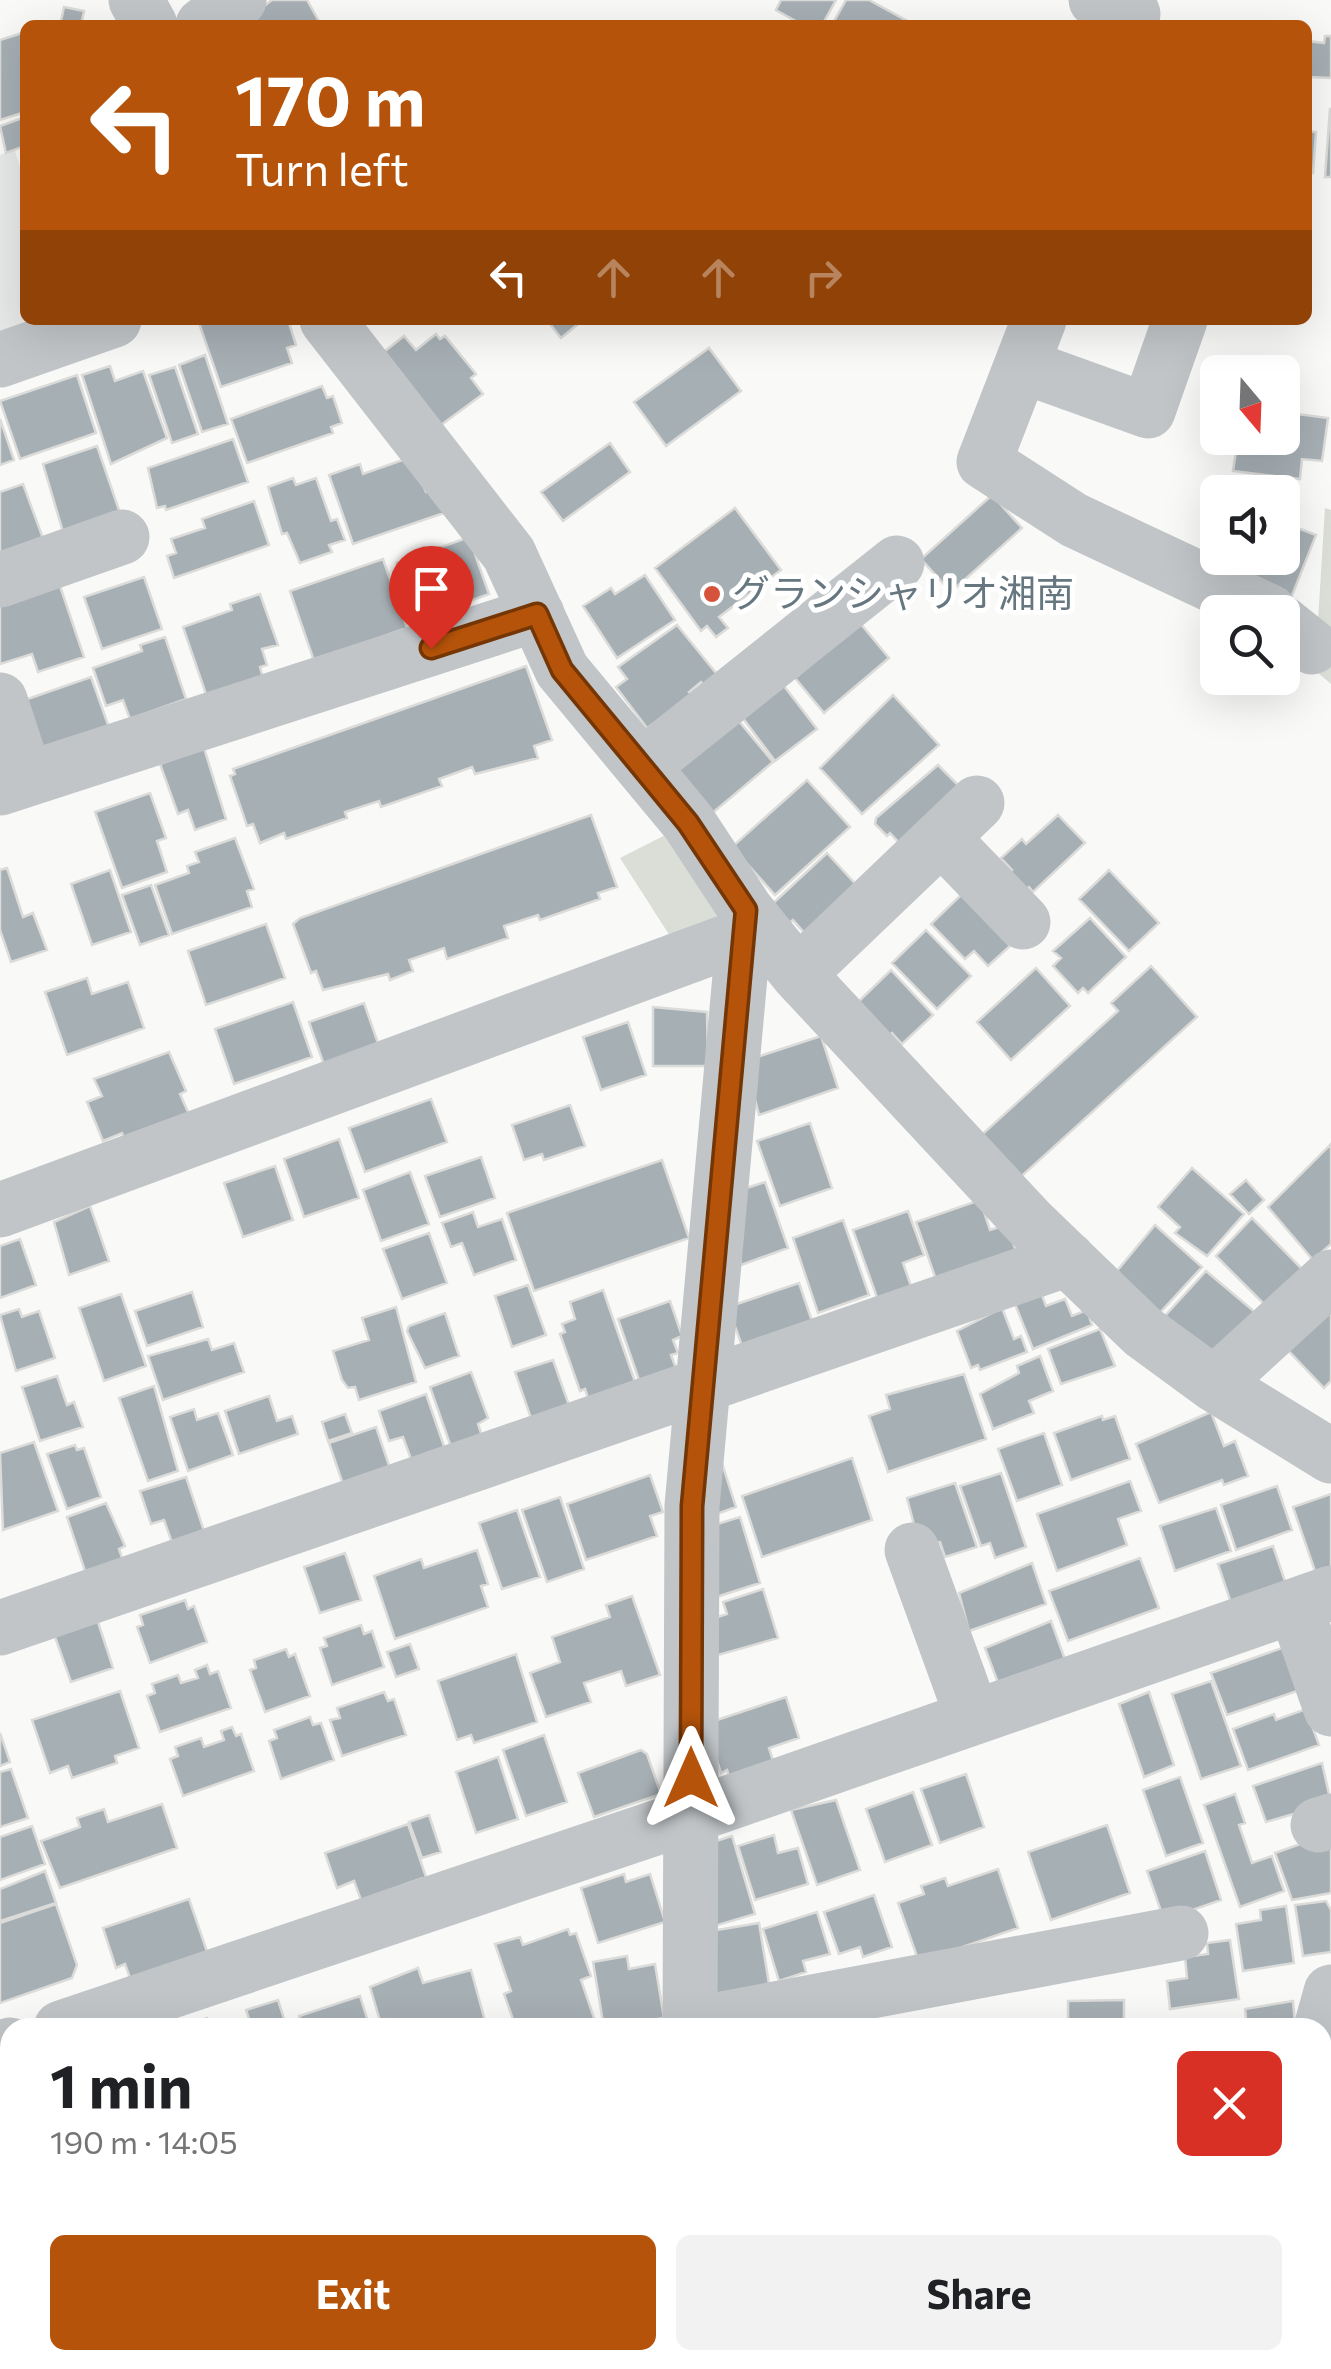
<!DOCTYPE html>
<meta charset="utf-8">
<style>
body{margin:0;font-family:Commissioner,"Noto Sans JP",sans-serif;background:#f2f2f2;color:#202124;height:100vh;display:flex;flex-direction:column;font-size:38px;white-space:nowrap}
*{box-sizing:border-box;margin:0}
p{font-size:32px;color:#757577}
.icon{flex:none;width:55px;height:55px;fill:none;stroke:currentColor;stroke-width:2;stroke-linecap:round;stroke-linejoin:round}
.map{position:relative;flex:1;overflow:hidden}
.details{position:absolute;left:0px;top:2018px;width:1332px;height:352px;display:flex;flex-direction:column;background:#fff;border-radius:30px 30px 0 0;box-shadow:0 10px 40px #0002}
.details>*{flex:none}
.banner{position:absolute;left:20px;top:20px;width:1292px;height:305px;border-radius:15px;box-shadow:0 10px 40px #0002;background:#b45309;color:#fff;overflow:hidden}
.needle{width:65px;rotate:161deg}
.fabs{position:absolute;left:1200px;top:355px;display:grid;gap:20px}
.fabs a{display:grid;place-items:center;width:100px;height:100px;border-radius:15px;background:#fff;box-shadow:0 10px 40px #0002;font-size:50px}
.pin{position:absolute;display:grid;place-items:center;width:85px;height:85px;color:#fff;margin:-102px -42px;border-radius:50% 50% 50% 0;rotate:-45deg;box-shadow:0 0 10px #0007}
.pin .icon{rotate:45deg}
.me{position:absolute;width:110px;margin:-55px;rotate:0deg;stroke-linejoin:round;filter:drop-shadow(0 0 8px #0008)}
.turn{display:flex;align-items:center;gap:35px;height:210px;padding:0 50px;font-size:45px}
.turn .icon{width:130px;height:130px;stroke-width:2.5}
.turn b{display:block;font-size:70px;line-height:85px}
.lanes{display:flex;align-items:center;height:95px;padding:0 50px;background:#0003;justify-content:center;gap:50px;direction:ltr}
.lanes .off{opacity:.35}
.round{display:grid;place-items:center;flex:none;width:105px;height:105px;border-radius:15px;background:#f2f2f2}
.headline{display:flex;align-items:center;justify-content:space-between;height:170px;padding:0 50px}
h1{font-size:60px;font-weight:700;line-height:75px}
.action{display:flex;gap:20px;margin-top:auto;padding:20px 50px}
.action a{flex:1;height:115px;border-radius:15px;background:#b45309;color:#fff;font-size:40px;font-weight:700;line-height:115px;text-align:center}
.action a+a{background:#f2f2f2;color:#202124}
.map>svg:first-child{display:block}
.built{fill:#e7e9e8}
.green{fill:#daded7}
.building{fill:#a6afb4;stroke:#dbdbd9;stroke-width:2.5}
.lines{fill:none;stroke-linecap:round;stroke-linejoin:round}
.minor{stroke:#c1c5c8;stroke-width:55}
.route-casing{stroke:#753606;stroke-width:25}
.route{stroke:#b45309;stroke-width:18}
.poi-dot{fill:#d5533b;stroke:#fff;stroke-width:4}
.labels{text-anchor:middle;stroke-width:10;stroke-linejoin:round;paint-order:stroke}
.poi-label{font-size:38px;fill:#667780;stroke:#fff;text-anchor:start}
</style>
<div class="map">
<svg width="1331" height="2369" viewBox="0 0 1331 2369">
<rect width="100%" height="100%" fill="#f9f9f7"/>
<path class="built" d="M14,149l11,32v139h49l-74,40v-205z"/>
<path class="green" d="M1325,508l6,2v174l-29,-25 15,-22z
M689,823l57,87 -62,48 -64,-100z"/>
<path class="building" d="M272,0h35l14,25h-69l-5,-6z
M781,0h55l-14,25h-19l-27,-15z
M846,0h23l40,22 -77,3z
M64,7l20,4 -3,14 -20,-4z
M25,32v80l-25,8v-80z
M1325,36h6v42l-23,-1v-36l16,2z
M1330,109h1v68h-6z
M25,117v29l-19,7 -6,-27z
M1308,131l8,1 -3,41h-5z
M207,320h81l8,25 -9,3 5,15 -71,24 -22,-64z
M547,320h36l-22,18z
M436,334l4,5 5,-3 31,38 -5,4 12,16 -46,34 -57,-73 24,-19 12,14z
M709,348l32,43 -75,55 -32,-44z
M205,355l23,69 -26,8 -23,-67z
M110,366l5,15 28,-10 24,67 -56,26 -29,-89z
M175,367l23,67 -26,9 -23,-68z
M77,375l19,58 -76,26 -20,-58z
M322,386l5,12 6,-2 9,27 -11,4 2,6 -86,30 -16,-44z
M1282,412l46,6 -6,43 -20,-2 -2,20 -67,-8 5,-33h44z
M0,419l14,41 -14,5z
M233,439l15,43 -82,28 -1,-4 -8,2 -9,-40z
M610,443l20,29 -67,49 -22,-29z
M97,446l23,67 -57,19 -20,-68z
M411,457l15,35 9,-3 9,24 -91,31 -24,-69 31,-11 3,10z
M293,478l3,7 20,-7 15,43 6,-2 8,21 -16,5 3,7 -32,11 -13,-30 -5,1 -14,-47z
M23,484l21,57 -44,22v-71z
M992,495l30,33 -71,64 -30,-33z
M254,501l15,44 -95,33 -7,-22 9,-3 -5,-14 34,-11 -3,-9z
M735,508l46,62 -62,47 9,11 -12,9 -9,-11 -6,5 -46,-63z
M1282,522l34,13 -25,63 -76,-29 4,-11h63z
M469,537l20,57 -71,26 -21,-57z
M383,559l24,69 -93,33 -24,-70z
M645,575l30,45 -58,38 -34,-52 28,-18 4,6z
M144,577l18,52 -60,20 -18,-52z
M60,586l24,71 -46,15 -6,-18 -32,10v-58z
M260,594l18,51 -16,4 5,16 -7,2 4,14 -56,19 -25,-73 49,-17 -2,-6z
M860,623l29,35 -65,55 -29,-35z
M677,625l43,53 -14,10 -5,-6 -12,10 4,4 -46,32 -31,-41 11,-8 -9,-12z
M165,637l21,62 -56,20 -7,-19 -17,6 -13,-38 49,-17 -2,-6z
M526,666l26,74 -18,6 4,12 -63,16 -3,-7 -33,12 3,7 -61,21 -2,-6 -34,11 2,6 -61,21 -2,-6 -24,10 -7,-19 -6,2 -17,-50 5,-2 -2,-5z
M91,677l21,59 -76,26 -20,-59z
M784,686l33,43 -42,32 -33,-44z
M893,695l46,50 -77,69 -42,-46z
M733,714l40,48 -63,53 -40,-49z
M204,748l22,71 -31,11 -7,-20 -10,4 -18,-50z
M938,765l26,26 -60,57 -14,-15 -3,3 -12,-12 1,-6z
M807,780l43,47 -75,68 -43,-48z
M150,793l16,45 -9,3 10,31 -45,16 -27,-76z
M591,815l26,72 -19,6 2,6 -60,21 -2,-5 -34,11 4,12 -61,21 -3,-11 -35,12 4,11 -23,9 -2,-6 -65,16 -7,-19 -5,2 -18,-49 7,-6z
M1058,815l27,28 -52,49 -4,-5 -8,8 -18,-18 9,-7 -11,-12 21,-19 4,5z
M235,838l19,51 -7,2 5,16 -80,27 -17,-49 34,-12 -2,-7 12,-4 -4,-10z
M827,853l33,36 -52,48 -15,-17 -6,5 -18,-18z
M7,868l16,49 10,-4 14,37 -36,12 -11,-32v-60z
M110,870l21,62 -39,13 -21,-61z
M1109,870l50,53 -30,28 -50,-52z
M151,885l18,50 -29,10 -18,-50z
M964,892l46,54 -22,20 -14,-15 -9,8 -34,-35z
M1090,918l36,39 -38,36 -5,-5 -5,5 -25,-27 8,-8 -8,-7z
M266,924l19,54 -79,27 -18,-54z
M926,930l45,46 -34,33 -45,-46z
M1151,966l46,51 -182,165 -39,-42 142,-129 -7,-8z
M1036,968l34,38 -59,54 -34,-38z
M891,970l42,45 -31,29 -10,-11 -6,6 -32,-33z
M87,978l5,16 36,-12 16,46 -77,27 -22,-63z
M293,1002l19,55 -78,27 -19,-55z
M364,1003l15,43 -55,19 -15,-43z
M653,1007l54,5 1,54h-55z
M628,1022l18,53 -45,15 -18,-53z
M821,1036l17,52 -79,27 -14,-54z
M169,1052l17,39 -6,3 13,29 -66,21 -5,-11 -19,8 -16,-39 15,-6 -8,-17z
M431,1099l16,43 -82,30 -16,-44z
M570,1105l15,41 -41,14 -2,-6 -18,6 -12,-35z
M810,1123l22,65 -52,18 -23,-65z
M339,1139l20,59 -55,19 -20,-58z
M1331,1144v100l-18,16 -45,-53z
M481,1157l14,41 -55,19 -15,-41z
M662,1160l27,78 -155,53 -27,-78z
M275,1166l18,54 -50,17 -19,-54z
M1192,1168l52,46 -37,42 -32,-23 5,-6 -22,-20z
M410,1172l19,52 -48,17 -18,-51z
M1246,1180l18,20 -15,14 -19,-20z
M765,1182l23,66 -47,17 -7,-73z
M980,1200l10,30 17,-5 12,35 -78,34 -25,-72z
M90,1206l19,55 -40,14 -15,-53z
M908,1211l16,44 -21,8 10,29 -34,11 -26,-73z
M473,1212l5,15 24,-8 14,41 -42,15 -12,-32 -11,4 -9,-24z
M1252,1218l51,52 -37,36 -50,-50z
M843,1220l26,75 -51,18 -25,-75z
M1155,1225l47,42 -46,50 -44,-40z
M429,1233l18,50 -45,16 -19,-50z
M20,1239l16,46 -36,13v-52z
M1206,1271l50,42 -42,39 -51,-34z
M799,1283l17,50 -70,24 -18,-50z
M528,1285l18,50 -34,12 -17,-51z
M603,1290l37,106 -51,5 -4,-12 -5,2 -20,-57 5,-2 -3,-8 13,-5 -5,-17z
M192,1292l11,35 -56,19 -12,-35z
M1041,1293l5,13 19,-7 7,17 15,-6 5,15 -59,24 -18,-45z
M121,1294l25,72 -42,15 -25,-73z
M670,1301l12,35 -9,4 5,13 -7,2 5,13 -37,12 -21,-61z
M1331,1302v79l-7,7 -40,-42z
M396,1307l20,75 -57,18 -4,-13 -7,1 -6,-8 -9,-29 36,-11 -7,-22z
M1002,1308l12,31 7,-3 6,16 -47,18 -2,-5 -7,3 -14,-37z
M19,1309l3,8 17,-6 16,47 -39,13 -16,-56z
M445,1313l14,43 -34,12 -18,-37 2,-5z
M1100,1329l15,37 -54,18 -13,-35z
M208,1339l4,11 22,-7 10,29 -81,28 -15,-44z
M1040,1356l13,35 -24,10 5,12 -41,16 -13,-35 39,-21 -2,-7z
M553,1360l17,48 -38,13 -17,-49z
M471,1372l17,46 -10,6 4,12 -31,11 -21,-60z
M964,1374l22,65 -98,33 -19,-56 21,-7 -4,-14z
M57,1376l10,29 7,-3 9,25 -43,14 -18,-54z
M154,1386l24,85 -30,10 -29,-83z
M426,1394l22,64 -33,12 -12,-33 -14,4 -10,-30z
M269,1396l8,25 15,-5 6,18 -59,20 -14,-43z
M194,1409l3,11 21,-7 15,42 -45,16 -18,-54z
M1211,1412l13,34 11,-5 13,35 -24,9 -2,-5 -63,23 -23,-59z
M345,1414l7,19 -24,8 -6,-19z
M1102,1416l1,4 12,-4 15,43 -59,21 -17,-47z
M376,1427l18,53 -47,16 -18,-53z
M1044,1433l18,52 -45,16 -19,-52z
M34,1442l24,69 -55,19 -3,-77z
M75,1445l2,5 7,-2 17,49 -34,12 -20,-55z
M718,1451l18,56 -22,8z
M852,1458l20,62 -110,37 -20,-61z
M1001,1473l25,74 -31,11 -5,-15 -9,3 -21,-60z
M650,1475l13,37 -13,4 7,20 -71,24 -19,-56z
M186,1477l21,63 -32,11 -11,-31 -13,4 -11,-33z
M1130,1481l11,30 -23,8 9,26 -70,26 -20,-57z
M955,1483l22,64 -32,10 -5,-15 -9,3 -14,-9 -10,-38z
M1277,1486l15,44 -56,20 -15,-45z
M1331,1494v78l-14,5 -24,-70z
M560,1497l24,72 -37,13 -25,-72z
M106,1503l19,43 -6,3 6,18 -37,13 -21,-63z
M1216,1508l15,43 -56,20 -15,-45z
M517,1510l23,67 -38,12 -23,-66z
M740,1517l20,66 -50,16 -12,-69z
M1273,1546l15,44 -55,19 -15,-45z
M477,1550l11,34 -7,2 7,21 -93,32 -21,-63 47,-17 3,9z
M345,1553l16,47 -41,13 -16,-46z
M1140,1558l19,50 -91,33 -19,-50z
M1032,1563l14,41 -77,27 -10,-38z
M763,1589l15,49 -67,19 -11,-34 27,-9 -4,-12z
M632,1596l28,79 -34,11 -5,-15 -37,12 7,19 -45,15 -16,-44 30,-11 -8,-25 58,-20 -4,-12z
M185,1600l3,9 6,-3 13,36 -57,21 -13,-36 6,-2 -3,-10z
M97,1619l16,49 -42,14 -17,-48z
M1051,1621l16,44 -67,23 -15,-40z
M361,1625l3,9 8,-3 12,36 -52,18 -12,-37 7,-2 -3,-8z
M410,1644l9,25 -23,8 -9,-25z
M1285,1647l15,43 -73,25 -16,-42z
M286,1649l3,8 6,-3 15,42 -45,16 -15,-42 6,-2 -2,-8z
M516,1654l21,68 -63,21 -3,-8 -14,5 -19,-59z
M207,1665l3,9 8,-3 13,37 -71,24 -13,-36 8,-3 -3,-9 26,-9 3,8 17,-5 -3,-8z
M1211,1681l30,85 -40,13 -29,-85z
M120,1691l19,57 -24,8 2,7 -45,15 -4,-12 -18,7 -18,-53z
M384,1692l4,9 6,-2 12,36 -64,21 -12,-36 10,-2 -3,-10z
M1149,1692l25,73 -30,12 -25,-73z
M786,1697l13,41 -30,10 6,19 -44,15 -4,-12 -6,3 -11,-34 1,-17z
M1306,1709l13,36 -71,25 -15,-41 41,-15 2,6z
M310,1717l3,8 8,-2 13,37 -53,19 -12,-38 8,-3 -3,-8z
M232,1727l4,9 5,-2 13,37 -71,25 -13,-37 8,-3 -3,-9 26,-9 3,9 20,-7 -3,-9z
M0,1733l10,29 -10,4z
M544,1735l23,67 -41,14 -23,-66z
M641,1750l6,4 14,40 -67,23 -16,-44z
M498,1757l20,62 -42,14 -20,-61z
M1322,1763l9,40 -65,19 -13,-36z
M11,1769l17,49 -28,9v-55z
M966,1774l18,53 -44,16 -19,-54z
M1180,1777l23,66 -37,13 -23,-66z
M913,1792l19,53 -47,17 -19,-53z
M1235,1794l10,29 -6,2 13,38 20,-7 12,35 -44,16 -36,-102z
M836,1800l24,70 -43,15 -26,-75z
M162,1804l15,44 -117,40 -19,-47 39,-14 -3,-9 27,-9 4,13z
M429,1815l12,37 -19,6 -13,-36z
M408,1824l18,53 -65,23 -7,-19 -17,7 -12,-35z
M1107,1825l23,68 -79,27 -23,-68z
M32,1826l13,38 -45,16v-43z
M774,1835l4,18 20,-5 10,36 -53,16 -17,-54z
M732,1836l23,78 -44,13 -17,-79z
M1314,1839l17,7v47l-39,7 -17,-47z
M1205,1851l16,49 -57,20 -17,-49z
M998,1869l20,59 -99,34 -21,-59 26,-9 -3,-8 24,-8 3,8z
M45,1871l11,32 -56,18v-32z
M624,1874l2,8 24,-8 15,48 -67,21 -17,-55z
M874,1895l18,52 -29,10 -3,-10 -21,7 -15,-42z
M189,1899l22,64 -77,26 -9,-25 -9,4 -13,-40z
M1326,1901l5,9v42l-28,4 -8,-51z
M56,1904l21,61 -5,13 -72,25v-80z
M1286,1906l8,57 -51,8 -7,-47 25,-4 -1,-10z
M817,1912l13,42 -27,7 3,11 -27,9 -16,-52z
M759,1923l11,67 -61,11 -4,-69z
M568,1929l2,6 6,-2 15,43 -10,4 13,38 -29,10h-49l-12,-34 7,-3 -16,-47 25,-7 3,8z
M1230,1940l9,59 -69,10 -3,-28 20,-3 -2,-21 23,-3 -1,-11z
M627,1956l2,13 26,-5 9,54 -60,10 -11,-66z
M418,1968l5,15 48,-13 16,58h-99l-2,-9 -6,2 -10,-34z
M360,1996l10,32h-68l-3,-12z
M278,2000l9,28h-35l-6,-18z
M1124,2000v28h-56v-27z
M1293,2001l2,23 -5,4h-43l-2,-19z
M207,2018l4,10h-30l-1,-1z
M1240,2020l1,8 -52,-1z
M10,2085v41l-10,-29v-9z
M10,2350v10h8l2,9h-20v-17z
M228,2360h25l1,9h-71l-1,-4z
M287,2360h49l1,9h-49z
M363,2360h41l1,9h-41z
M411,2360h39v9h-39z
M456,2360h64l1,9h-64z
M539,2360h36l1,9h-37z
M581,2360h43v1h-20v8h-23z
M628,2360h42v9h-42z
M708,2360h34v9h-35z
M747,2360h34v9h-34z
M788,2360h33v9h-33z
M836,2360h115v9h-115z
M959,2360h24v9h-24z
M1148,2360h123l-1,8 -122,-2z"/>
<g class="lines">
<path class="minor" d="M136,0l14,25
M1096,0l37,14
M203,25l36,-25
M327,320l182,234 53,116 127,153 57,87 52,64 231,248 114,110 71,52 117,72
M1039,320l-55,142 90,58 196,92
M0,360l114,-40
M1023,366l125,45 32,-91
M0,580l122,-43
M1282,623l30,24
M0,700l26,79
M642,766l255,-203
M0,788l537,-174
M941,837l82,85
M798,974l179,-171
M0,1210l743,-274
M1214,1384l117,-107
M912,1550l61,168
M1295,1606l36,103
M0,1628l1068,-369
M1318,1825l13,-4
M690,2025l491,-92
M61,2028l630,-212 640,-223
M690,2028l2,-522 54,-596
M1321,2028l10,-36
M0,2048l10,-3
M0,2170l10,29
M65,2360l3,9
M692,2360v9
M1298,2369v-9"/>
</g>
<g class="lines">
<g class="route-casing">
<path id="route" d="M431,648l106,-34 25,56 126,153 58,87 -54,596 -1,272"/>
</g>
<use href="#route" class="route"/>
</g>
<circle class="poi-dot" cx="712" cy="594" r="10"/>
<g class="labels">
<g class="poi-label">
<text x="732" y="607">グランシャリオ湘南</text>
</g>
</g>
</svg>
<div class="fabs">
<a><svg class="needle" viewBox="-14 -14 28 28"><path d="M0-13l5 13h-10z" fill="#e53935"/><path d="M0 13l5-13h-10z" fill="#757577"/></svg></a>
<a><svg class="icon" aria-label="sound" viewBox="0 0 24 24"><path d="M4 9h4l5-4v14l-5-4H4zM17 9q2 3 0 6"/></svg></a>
<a><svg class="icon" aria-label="search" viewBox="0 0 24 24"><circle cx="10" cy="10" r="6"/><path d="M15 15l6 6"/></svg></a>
</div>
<div class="pin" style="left:431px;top:648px;background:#d93025"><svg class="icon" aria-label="arrive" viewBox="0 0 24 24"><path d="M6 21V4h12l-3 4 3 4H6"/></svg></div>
<svg class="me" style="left:691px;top:1778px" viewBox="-20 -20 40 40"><path d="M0-17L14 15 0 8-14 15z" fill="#b45309" stroke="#fff" stroke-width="4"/></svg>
<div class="banner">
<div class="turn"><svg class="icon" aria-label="left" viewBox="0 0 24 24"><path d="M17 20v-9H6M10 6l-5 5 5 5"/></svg><div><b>170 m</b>Turn left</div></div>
<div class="lanes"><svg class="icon" aria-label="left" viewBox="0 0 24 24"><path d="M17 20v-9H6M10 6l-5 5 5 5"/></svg><svg class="icon off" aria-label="ahead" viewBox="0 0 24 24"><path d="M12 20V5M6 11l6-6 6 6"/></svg><svg class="icon off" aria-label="ahead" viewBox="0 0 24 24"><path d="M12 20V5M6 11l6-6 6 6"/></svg><svg class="icon off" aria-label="right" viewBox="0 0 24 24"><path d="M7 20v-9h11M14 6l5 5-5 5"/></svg></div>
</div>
<section class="details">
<div class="headline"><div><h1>1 min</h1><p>190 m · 14:05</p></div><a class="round" style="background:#d93025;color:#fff"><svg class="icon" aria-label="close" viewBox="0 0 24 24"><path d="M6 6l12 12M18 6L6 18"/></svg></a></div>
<div class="action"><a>Exit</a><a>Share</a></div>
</section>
</div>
